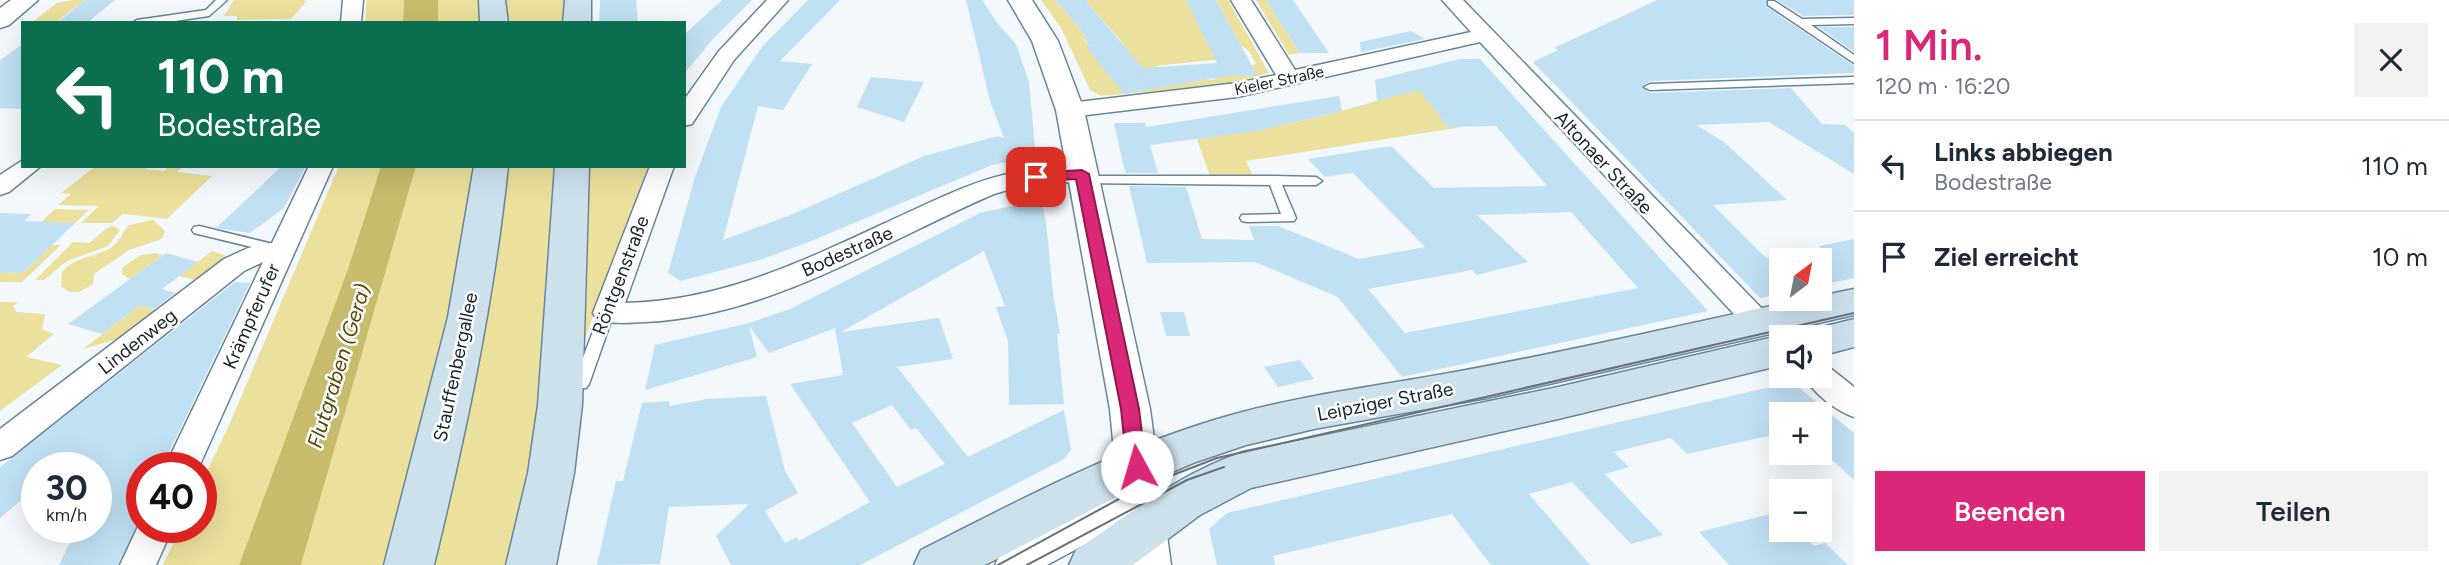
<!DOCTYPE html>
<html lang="de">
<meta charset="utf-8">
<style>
body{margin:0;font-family:Figtree,sans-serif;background:#f2f2f3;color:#1f2937;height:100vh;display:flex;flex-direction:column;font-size:26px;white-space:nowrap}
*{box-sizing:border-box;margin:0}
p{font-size:23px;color:#747a83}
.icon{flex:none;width:38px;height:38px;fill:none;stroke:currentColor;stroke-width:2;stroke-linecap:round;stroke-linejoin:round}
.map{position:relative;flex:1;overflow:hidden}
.panel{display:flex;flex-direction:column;background:#fff;width:595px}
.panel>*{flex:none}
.hud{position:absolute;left:21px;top:21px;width:665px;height:147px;border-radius:0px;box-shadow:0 7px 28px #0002;background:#0b6e4f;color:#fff;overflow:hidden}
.needle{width:46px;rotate:32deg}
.controls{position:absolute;left:1769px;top:248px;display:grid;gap:14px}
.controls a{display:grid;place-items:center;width:63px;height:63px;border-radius:0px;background:#fff;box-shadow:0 7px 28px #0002;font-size:35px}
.speed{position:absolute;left:21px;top:452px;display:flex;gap:14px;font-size:35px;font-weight:700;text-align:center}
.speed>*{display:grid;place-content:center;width:91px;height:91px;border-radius:50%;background:#fff;box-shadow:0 7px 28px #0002;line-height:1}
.speed small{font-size:18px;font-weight:400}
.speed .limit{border:10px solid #d22;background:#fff;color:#111}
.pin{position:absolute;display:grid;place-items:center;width:60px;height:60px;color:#fff;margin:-30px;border-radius:14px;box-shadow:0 4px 10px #0006}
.me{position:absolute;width:77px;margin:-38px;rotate:354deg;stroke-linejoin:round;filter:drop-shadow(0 0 5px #0008)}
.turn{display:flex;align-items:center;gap:24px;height:147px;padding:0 21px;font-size:32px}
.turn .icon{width:91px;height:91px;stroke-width:2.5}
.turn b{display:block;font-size:49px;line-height:60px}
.round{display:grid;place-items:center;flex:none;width:74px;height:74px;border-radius:0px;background:#f2f2f3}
.head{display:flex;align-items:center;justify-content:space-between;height:119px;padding:0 21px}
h1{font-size:42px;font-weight:600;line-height:52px;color:#db2777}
.primary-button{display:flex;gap:14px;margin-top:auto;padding:14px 21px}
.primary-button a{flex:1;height:80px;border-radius:0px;background:#db2777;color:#fff;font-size:28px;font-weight:600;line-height:80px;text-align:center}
.primary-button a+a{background:#f2f2f3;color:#1f2937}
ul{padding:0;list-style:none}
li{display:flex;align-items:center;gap:21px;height:91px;padding:0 21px;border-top:2px solid #e0e1e3}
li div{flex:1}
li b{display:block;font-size:26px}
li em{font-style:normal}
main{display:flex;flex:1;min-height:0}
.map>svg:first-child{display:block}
.green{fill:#ebe19c}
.water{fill:#c8bc6c}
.building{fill:#c0e0f4;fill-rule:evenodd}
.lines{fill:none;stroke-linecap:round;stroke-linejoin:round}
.service-casing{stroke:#688698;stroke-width:3}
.minor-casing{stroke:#688698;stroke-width:3}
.tertiary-casing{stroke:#688698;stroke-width:3}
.secondary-casing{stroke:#688698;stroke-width:3}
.service{fill:#fff;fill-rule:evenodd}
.minor{fill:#fff;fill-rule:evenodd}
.tertiary{fill:#fff;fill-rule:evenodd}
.secondary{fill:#cde1ed;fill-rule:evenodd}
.tram{stroke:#687278;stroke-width:2}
.route{fill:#db2777;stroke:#8e194d;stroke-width:2}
.labels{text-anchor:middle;stroke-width:5;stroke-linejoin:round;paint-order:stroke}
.far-street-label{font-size:16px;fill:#18242b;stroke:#fff}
.street-label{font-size:19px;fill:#18242b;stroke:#fff}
.water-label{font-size:21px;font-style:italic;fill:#534a0a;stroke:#fff}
</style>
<main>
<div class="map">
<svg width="1854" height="565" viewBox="0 0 1854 565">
<rect width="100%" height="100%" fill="#f2f8fc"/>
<path class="green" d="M72,0h13l-30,23h-24l26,-20z
M234,0h70l2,2 -15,17 -54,1v-4h-13z
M367,0h37l-1,23h-38z
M438,0h45l4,23h-49z
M506,0h62l-2,23h-58z
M1041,0h15l31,38 -4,1 7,7 -3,1 89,34 35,-1 45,-16 -7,-13 -8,-5 -25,-46h12l41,73 -51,13 -117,10 -11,-6 -29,-62z
M1085,0h101l36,59 -66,7 3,4 -18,3 -20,-32z
M1256,0h10l34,53 -11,2z
M1409,71l13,9 4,18 22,29h14l-216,34 7,15h-43l-13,-37c77,-10 152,-27 224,-53l-19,-13z
M96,166h53l-3,3 18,2 6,-5h13l-6,6 35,4 -45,43 -44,-5 -11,9h-31l18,-17 -41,-1 13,-11 -10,-1z
M339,166h42l-32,100 -110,299h-76l18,-38h20v-43l29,-61z
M416,166h59l-20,130 -70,269h-84z
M508,166h51l-10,170 -33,229h-89l40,-158 28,-133z
M582,166h66l-66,181z
M55,209l34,1 -14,13 -34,-1z
M153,220l12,11 -3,8 -33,11 -35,24 -1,10 -14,8h-10l-8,-6 1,-14c13,-16 34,-14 50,-25 9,-6 10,-15 17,-22z
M113,226l7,4 -12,16 -41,15 -23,19h-9l38,-38 16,1 18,-15z
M52,245h9l-39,37h-22v-10l23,1z
M212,251l15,5 -32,24 -16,-4z
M155,253l8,2 -33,24 -8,-5 1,-7 18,-12z
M0,302h18l-5,4 3,6 29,2 -3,15 12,5 -28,23 36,8 -62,46z
M140,305l16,5 -38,29 -35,10z"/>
<path class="water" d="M404,0h34v23h-35z
M381,166h35l-115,399h-62l110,-299z"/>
<path class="building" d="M85,0h30l-28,23h-30z
M600,0h36l2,23h-39z
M722,0h30l-40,40 -28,34v-39z
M808,0h32l-60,61 32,3 -29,46 -25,-4 -35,134 65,-24 136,-60 74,-20 6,2 -14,-37 -24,-101h16l15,23 19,21 13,38 6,66 17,5 -60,12 -181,76 -51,19 -80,21 -12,-8 27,-96 26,-70 41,-60z
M1056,0h29l58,68 74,-5 -31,-63h30l41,75 -29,1 -104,18 -38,-47 4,-1 -7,-8h4z
M1266,0h27l36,53h-29z
M1657,0h109l1,7 87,59v7l-204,8 -8,5 8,7 141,-5 31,36 23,1 9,8v41l-85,-52 -73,3 28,17 63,58 -74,5 53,53 16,-4v40l-22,4 -227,-236 25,-12 -4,-2z
M1777,0h77v15l-51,1z
M1819,27h35v25z
M1411,31l14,8 -64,13 -1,-10z
M23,44v65l-23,-1v-48z
M1460,59h20l228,252 -306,66 -64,-80 -83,-35 -108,1 -18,-77 57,1 16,52 52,1 -5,-14h29l81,33 66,-12 -72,-74 -28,4 -17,-18 83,-13 43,42 113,-2 -51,-60 -48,1 -29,-37 -42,11 -2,-21zM1571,212l67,76 -233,45 -37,-44 104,-19 5,5 51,-13 -51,-47z
M871,77l53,5 -20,40 -47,-15z
M1339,96l3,15 -86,20 -106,14 8,28h-32l-2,-5 -10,-45h31l1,4z
M282,166h24l-22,42 -34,25 -34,-5z
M1034,201l8,3 4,18 7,71 7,41h-3l7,70 -55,1 -1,-64 -12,-34 9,-1 -21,-55 -143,81 98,-14 14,41 -56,8 71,90 96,-47 7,40 -7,9 -204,106h-129l-15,-29 33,-32 -80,3 -9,57 -63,1 19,-84h7l19,-78 27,-2 1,5 37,-7 59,-3 19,75 13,22 -33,18 20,32 12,-6 2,4 71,-39 -80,-118 53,-9 -8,-47 -66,25 -20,-27 8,31 -112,33 10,-45 94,-22 41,-14 190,-96zM892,405l19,25 5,-2 29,36 -48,23 -45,-64z
M0,213l32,1 -8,7 51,2 -52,50 -23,-1z
M1854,239v39l-34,7v-39z
M166,253l32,9 -36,27 13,4 -21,16 -14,-4 -38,29 -34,-10z
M235,282l15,1 -88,184h-20v49l-24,49h-59l19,-38h18v-60h-59v20l-37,31v-51z
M1160,312h24l6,24h-24z
M1300,360l14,19 -36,8 -14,-20z
M1792,382l62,51v47l-34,-31v-34h-38v18l-46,10 -49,11 -16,-16 -57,14 15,15 -24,7 58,61 -32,9 -59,-62 -43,12 61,71h-99l-39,-51 -179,42 2,9h-58l-8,-36 18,-16z
M1782,511v19h16l16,16 11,-3 23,22h-119l-30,-33z"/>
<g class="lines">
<g class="service-casing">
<path id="service" d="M216,0h11l-18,16 -48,7h-29l5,-3 69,-10z
M1768,1h6l28,18 52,-1v6l-43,1 43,30v8l-86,-58z
M1854,77v6l-204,7 -6,-3 6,-3z
M1083,176h191l42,1 6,4 -6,4h-34l14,33 -2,3 -47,1 -5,-1 -2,-3 2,-3 39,-1 -11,-29 -191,-2 -2,-3z
M199,226l82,20 2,3 -7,4 -82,-20 -2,-3 2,-3z
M607,308l7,5 -25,71 -3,4h-10l-3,-4 27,-71z"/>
</g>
<g class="minor-casing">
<path id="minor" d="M343,0h20l-2,23h-20z
M767,0h21l-54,60 -42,64 -8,2v-26l35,-49z
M1231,0h20l44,70 176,-38 -29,-32h21l305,315 5,7 -5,7 -10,3 -10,-3 -268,-287 -243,55 -167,20 -11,-7 11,-7 167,-20 39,-8z
M23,160v6h18l-32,26 -9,3v-20z
M309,166h24l-134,301h-34l98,-205 -19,9 -232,185 -12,4v-31l224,-170 24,-11 24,-5z
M650,166h24l-49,137c99,-2 185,-45 273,-86 38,-17 78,-38 120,-45 21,-4 43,-4 64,-5l9,2 3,5 -3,5 -9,2 -61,5 -27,8c-112,48 -225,123 -349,128 -17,1 -33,2 -48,-2l-4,-7z
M1820,365l10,3 24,19v30c-18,-6 -41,-24 -50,-41h16z
M1136,456l12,4 5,10 -13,27 -11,16 -32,25 -50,27h-52l5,-11c51,-26 97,-40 124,-94z
M142,518v9h31l-17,38h-36z"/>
</g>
<g class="tertiary-casing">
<path id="tertiary" d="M11,0h27l-29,25 -9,3v-20z
M1008,0h24l26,41 26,69 66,299 21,156h-46l-15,-156 -54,-299 -24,-69z"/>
</g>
<g class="secondary-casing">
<path id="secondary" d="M479,0h26l3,23h-28z
M565,0h26v23h-28z
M474,166h34c-14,135 -42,267 -74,399h-50l64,-248z
M555,166h34l-7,239 -8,68 -18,92h-50l22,-92 10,-68z
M1854,289v26l-367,83 -173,31 -68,16 -53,18 -69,30 -139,72h-71l7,-15c95,-48 189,-98 290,-129 80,-25 163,-34 244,-49 117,-21 232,-48 348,-73h17v-3z
M1854,319v28l-34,9v-18h-19l5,-7z
M1782,335l9,3h-9v27l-224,54 -307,69 -51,27 -67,50h-64l7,-15c55,-37 104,-77 167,-98l315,-65z"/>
</g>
<use href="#service" class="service"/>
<use href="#minor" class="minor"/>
<use href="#tertiary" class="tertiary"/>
<use href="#secondary" class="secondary"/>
<path class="tram" d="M998,565l141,-77 78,-30 637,-145
M1027,565l160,-85 37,-13"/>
</g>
<path class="route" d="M1082,170l7,4 50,235 7,58 -2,5h-14l-3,-5 -6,-58 -45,-230 -40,2 -7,-4 7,-4z"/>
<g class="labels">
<g class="far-street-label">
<text transform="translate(1279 80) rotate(-12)" y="6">Kieler Straße</text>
</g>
<g class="street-label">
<text transform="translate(1604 162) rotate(47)" y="7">Altonaer Straße</text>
<text transform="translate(847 251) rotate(-24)" y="7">Bodestraße</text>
<text transform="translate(620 275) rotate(-69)" y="7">Röntgenstraße</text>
<text transform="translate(251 316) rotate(-66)" y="7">Krämpferufer</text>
<text transform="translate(137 341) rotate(-38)" y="7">Lindenweg</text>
<text transform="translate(455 367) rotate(-78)" y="7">Stauffenbergallee</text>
<text transform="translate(1385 401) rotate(-11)" y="7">Leipziger Straße</text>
</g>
<g class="water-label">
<text transform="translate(339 366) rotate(-73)" y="7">Flutgraben (Gera)</text>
</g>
</g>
</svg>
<div class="controls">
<a><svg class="needle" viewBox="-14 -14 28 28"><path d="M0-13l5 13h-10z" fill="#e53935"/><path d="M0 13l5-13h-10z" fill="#747a83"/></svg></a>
<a><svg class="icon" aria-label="sound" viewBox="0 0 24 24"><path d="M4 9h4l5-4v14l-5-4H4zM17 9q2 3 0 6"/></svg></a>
<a>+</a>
<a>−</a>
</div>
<div class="speed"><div>30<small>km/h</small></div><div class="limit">40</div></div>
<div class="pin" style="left:1036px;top:177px;background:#d93025"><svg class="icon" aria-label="arrive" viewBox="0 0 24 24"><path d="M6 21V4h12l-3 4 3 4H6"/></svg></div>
<svg class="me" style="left:1137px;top:467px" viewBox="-20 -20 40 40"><circle r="19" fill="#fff"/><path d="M0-13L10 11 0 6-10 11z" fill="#db2777"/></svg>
<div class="hud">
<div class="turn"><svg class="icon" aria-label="left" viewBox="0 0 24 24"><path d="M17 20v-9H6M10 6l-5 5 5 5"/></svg><div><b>110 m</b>Bodestraße</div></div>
</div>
</div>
<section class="panel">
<div class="head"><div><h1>1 Min.</h1><p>120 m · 16:20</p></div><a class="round"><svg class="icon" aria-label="close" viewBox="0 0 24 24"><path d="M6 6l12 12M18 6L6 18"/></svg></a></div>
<ul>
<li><svg class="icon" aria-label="left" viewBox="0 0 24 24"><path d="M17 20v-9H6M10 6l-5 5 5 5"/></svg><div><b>Links abbiegen</b><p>Bodestraße</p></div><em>110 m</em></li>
<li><svg class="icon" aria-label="arrive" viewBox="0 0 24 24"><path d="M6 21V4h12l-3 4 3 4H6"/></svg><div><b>Ziel erreicht</b></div><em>10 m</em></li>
</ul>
<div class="primary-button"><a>Beenden</a><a>Teilen</a></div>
</section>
</main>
